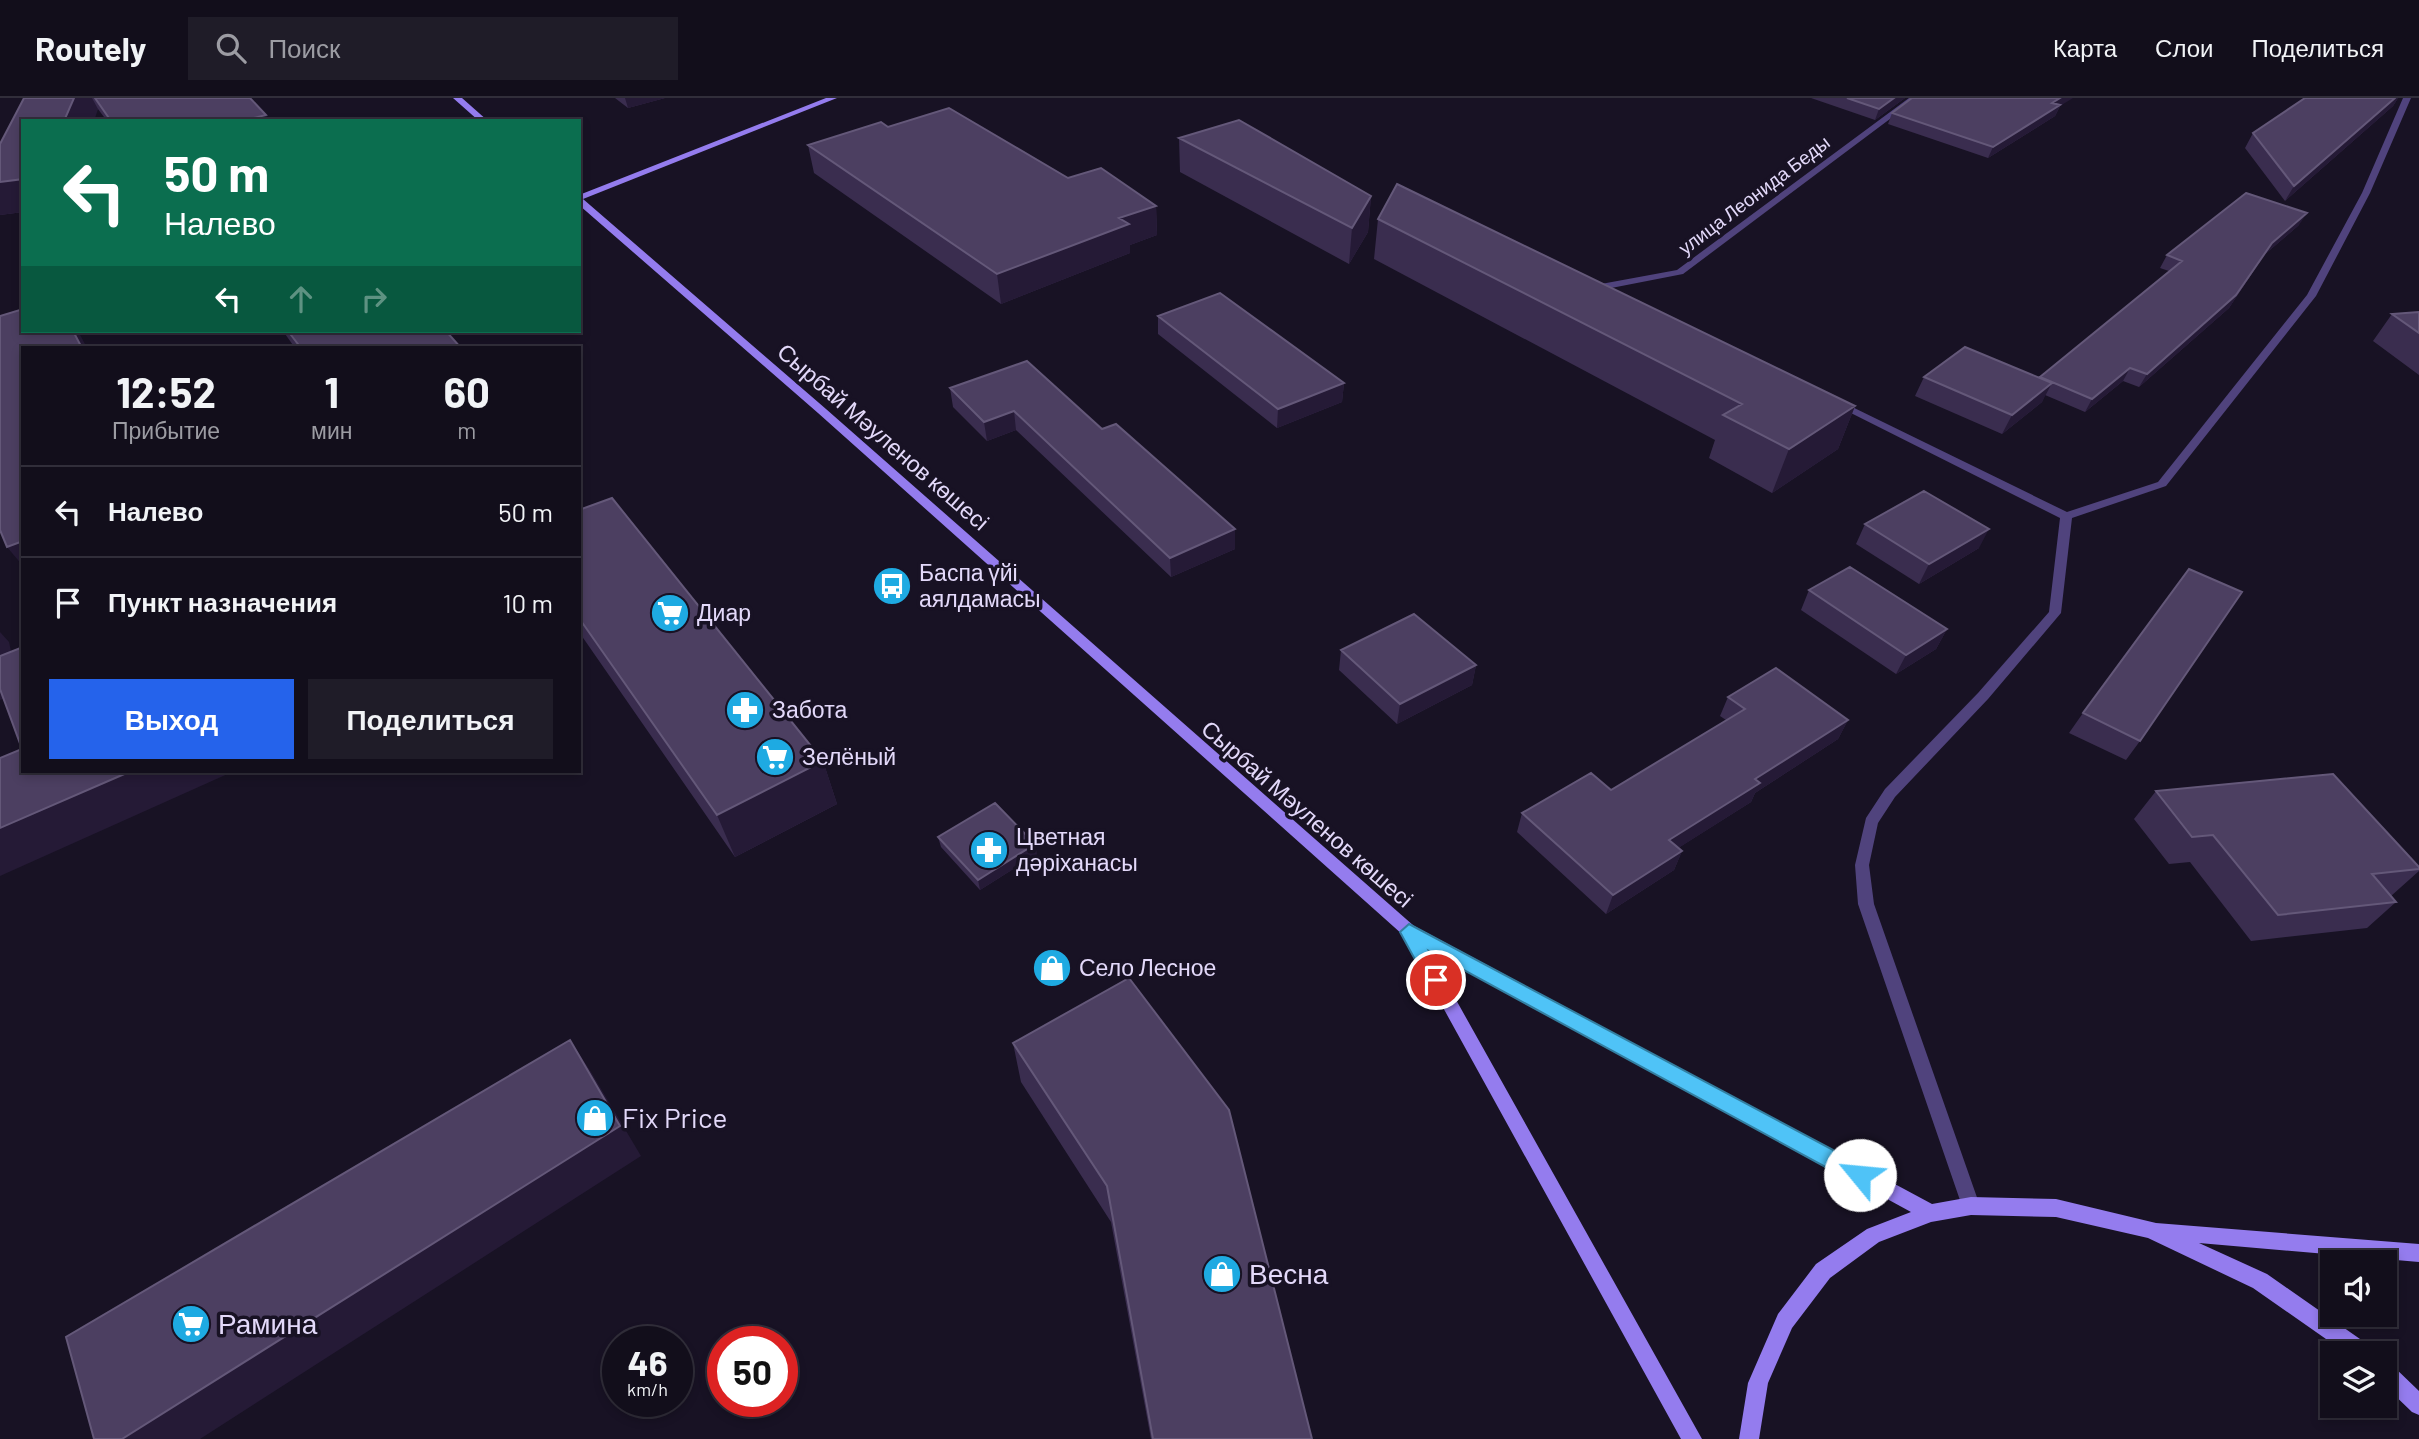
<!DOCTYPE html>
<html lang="ru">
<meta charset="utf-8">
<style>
body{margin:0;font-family:Barlow,sans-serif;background:#1f1c28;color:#f1f3f6;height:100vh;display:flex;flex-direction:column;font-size:26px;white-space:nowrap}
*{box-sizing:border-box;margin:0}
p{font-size:23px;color:#9c9ca3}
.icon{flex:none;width:38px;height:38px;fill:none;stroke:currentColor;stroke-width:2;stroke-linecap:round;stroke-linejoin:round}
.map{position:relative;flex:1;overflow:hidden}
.details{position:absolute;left:21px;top:248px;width:560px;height:427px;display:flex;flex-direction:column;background:#120e1b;border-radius:0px;box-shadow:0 4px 10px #0003,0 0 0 2px #312e3a}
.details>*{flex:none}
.top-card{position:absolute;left:21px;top:21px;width:560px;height:214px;border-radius:0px;box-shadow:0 4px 10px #0003,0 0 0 2px #312e3a;background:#0b6e4f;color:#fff;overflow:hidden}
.controls{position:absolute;left:2320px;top:1152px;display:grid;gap:14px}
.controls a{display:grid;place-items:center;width:77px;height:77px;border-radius:0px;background:#120e1b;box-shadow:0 4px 10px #0003,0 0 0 2px #312e3a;font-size:35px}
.speed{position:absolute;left:602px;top:1228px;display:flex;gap:14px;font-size:35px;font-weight:700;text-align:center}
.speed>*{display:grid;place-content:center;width:91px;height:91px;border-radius:50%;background:#120e1b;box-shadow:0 4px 10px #0003,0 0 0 2px #312e3a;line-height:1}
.speed small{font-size:18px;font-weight:400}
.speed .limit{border:10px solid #d22;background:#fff;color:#111}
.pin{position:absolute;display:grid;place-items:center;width:60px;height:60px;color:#fff;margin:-30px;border:4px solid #fff;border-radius:50%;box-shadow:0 2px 7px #0007}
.me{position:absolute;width:77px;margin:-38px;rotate:298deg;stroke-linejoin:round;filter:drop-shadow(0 0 5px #0008)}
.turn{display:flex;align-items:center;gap:24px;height:147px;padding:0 28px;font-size:32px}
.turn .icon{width:91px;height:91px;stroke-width:2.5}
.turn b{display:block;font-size:49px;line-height:60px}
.lanes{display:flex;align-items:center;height:66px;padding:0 28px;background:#0003;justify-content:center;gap:35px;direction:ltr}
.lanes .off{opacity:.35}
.eta{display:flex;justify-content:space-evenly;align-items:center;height:119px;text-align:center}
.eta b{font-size:42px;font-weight:700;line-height:49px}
.primary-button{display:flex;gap:14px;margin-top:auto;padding:14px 28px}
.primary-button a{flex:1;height:80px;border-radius:0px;background:#2563eb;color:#fff;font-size:28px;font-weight:700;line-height:80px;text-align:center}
.primary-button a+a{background:#1f1c28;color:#f1f3f6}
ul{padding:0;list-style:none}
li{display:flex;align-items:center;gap:21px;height:91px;padding:0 28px;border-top:2px solid #312e3a}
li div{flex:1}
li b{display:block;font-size:26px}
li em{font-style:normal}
header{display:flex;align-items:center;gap:42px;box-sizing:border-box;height:98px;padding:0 35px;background:#120e1b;border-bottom:2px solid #312e3a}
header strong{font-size:33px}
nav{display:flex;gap:38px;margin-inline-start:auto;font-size:24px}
.search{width:490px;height:63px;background:#1f1c28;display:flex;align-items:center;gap:18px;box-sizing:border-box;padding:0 24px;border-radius:0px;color:#9c9ca3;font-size:26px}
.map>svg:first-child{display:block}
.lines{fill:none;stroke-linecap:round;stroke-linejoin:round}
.street{fill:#50437d;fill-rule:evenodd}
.secondary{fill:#947cee;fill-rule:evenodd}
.wall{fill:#3a2d4f}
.shaded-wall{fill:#251a36}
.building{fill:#4c3f61;stroke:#645879;stroke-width:2}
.route{fill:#4fc3f7;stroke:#337fa1;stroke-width:2}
.labels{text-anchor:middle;stroke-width:7;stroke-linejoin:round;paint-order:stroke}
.far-street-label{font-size:19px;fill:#e3d9fa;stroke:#181224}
.street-label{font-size:23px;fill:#e3d9fa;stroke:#181224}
.poi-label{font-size:23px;fill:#e3d9fa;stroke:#181224;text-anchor:start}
.near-poi-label{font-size:28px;fill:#e3d9fa;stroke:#181224;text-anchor:start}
</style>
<header>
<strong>Routely</strong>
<div class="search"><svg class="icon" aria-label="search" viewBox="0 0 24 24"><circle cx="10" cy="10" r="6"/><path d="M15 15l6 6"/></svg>Поиск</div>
<nav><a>Карта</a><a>Слои</a><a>Поделиться</a></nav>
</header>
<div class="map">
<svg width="2419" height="1341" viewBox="0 0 2419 1341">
<rect width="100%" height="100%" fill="#181224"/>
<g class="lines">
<path class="street" d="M1909,0h9l-235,176 -82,16 -5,-3 5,-3 76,-14z
M2403,0h8l-41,95 -54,103 -150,190 -94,32 -11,95 -73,86 -93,98 -17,26 -9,42 5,39 106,302 -3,6 -6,3 -6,-3 -3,-6 -104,-302 -3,-39 11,-47 19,-29 93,-96 71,-81 11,-94 -227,-114 1,-2h8l225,110 91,-30 149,-187 55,-102z"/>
<path class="secondary" d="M453,0h9l26,23h-9z
M826,0h11l-254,101 243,210 588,517 518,278 39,-7 85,2 100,24 263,21v18l-220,-19 68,31 103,72 3,7h-27l-93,-65 -105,-50 -92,-21 -85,-2 -40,7 -52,20 -49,36 -38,50 -24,55 -9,56h-20l9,-56 30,-69 38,-50 51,-35 44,-17 -484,-264 275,491h-21l-278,-504 -585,-522 -239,-208v-10z
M2385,1264l7,3 27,26v24l-7,-3 -27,-26z"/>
</g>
<path class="wall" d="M24,0h226l19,23h-162l-9,-12 -75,103 -23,3v-71z
M615,0h50l-37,10z
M1811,0h94l-30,22z
M2305,0h93l-5,8 -108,95 -40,-53 8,-15z
M2060,8l-5,10 -67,42 -100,-34 4,-11z
M888,29l180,51 88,28 1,29 -27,10v8l-129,51 -187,-131 -6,-28z
M1179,40l192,58 -3,36 -19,32 -169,-92z
M1378,121l477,187 -17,43 -66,44 -63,-35 6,-18 -341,-181z
M2299,127l-35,30 -35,53 -90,79 -16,-6 -38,31 -40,-17 -3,7 -40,32 -87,-38 9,-19 115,1 130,-107 -9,-3 7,-13z
M2419,214v63l-46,-34 19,-27z
M1158,218l186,67 -2,19 -65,26 -119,-94z
M283,233h163l15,17h-166z
M950,290l152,41 133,100v20l-64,28 -155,-147 -29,11 -34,-34z
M579,412l244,251 14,43 -102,53 -156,-225z
M1865,426l114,24 -60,36 -63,-40z
M1809,492l138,39 -11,20 -40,25 -95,-64z
M1341,552l135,15 -4,20 -75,39 -58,-54z
M1728,599l120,23 -10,19 -83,54 -4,9 -73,46 4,3 -8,19 -68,44 -89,-82 5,-19 89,-23 115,-70 -6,-4z
M2083,615l57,28 -14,19 -57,-27z
M2156,693l263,76v4l-28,25 5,6 -29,26 -116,13 -61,-79 -21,2 -35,-45z
M938,739l99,17 -57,36 -39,-43z
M1013,945l299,396h-161l-40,-217 -90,-140z"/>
<path class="shaded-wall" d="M74,0h18l6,11 -4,12h-30z
M625,0h40l-37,10z
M1894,0h11l-30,22 4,-11z
M2060,0h13l-13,8 -5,10 -67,42 5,-11z
M2395,0h3l-5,8 -108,95 9,-15z
M266,17l3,6h-14l-1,-3z
M23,81v33l-23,3v-33z
M1371,98l-3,36 -19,32 3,-36z
M1156,108l1,29 -27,10v8l-129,51 -4,-30 122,-56z
M2307,115l-8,12 -35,30 -35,53 -90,79 8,-13 125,-131z
M73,233h5l9,17h-5z
M2130,270l-7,13 -38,31 7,-13z
M1344,285l-2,19 -65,26 1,-19z
M2052,285l-10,19 -40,32 10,-19z
M1855,308l-17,43 -66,44 17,-44z
M1014,313l2,19 -29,11 -3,-19z
M1235,431v20l-64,28 -1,-19z
M1989,431l-10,19 -60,36 10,-20z
M23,443v25l-16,-19z
M1947,531l-11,20 -40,25 10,-19z
M0,534l9,10 11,51 -20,7z
M1476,567l-4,20 -75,39 3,-20z
M1848,622l-10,19 -83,54 -4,9 -90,57 8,-19 86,-61z
M823,663l14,43 -102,53 -18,-42z
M129,674h103l-232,104v-48z
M1035,746l2,10 -57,36 -2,-10z
M1682,753l-8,19 -68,44 7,-19z
M570,942l21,32 50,84 -441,283h-78z"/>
<path class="building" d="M24,0h50l-10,23h-41v58l-23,3v-38z
M95,0h155l16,17 -12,3 2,3h-145z
M1847,0h47l-15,11z
M1912,0h148l-8,5 8,2 -67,42 -101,-34z
M2305,0h90l-101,88 -41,-53z
M949,10l119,70 33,-10 55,38 -37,12 10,6 -132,50 -189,-129 73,-23 7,5z
M1239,22l132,76 -19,32 -173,-90z
M1397,86l458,222 -66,43 -66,-34 19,-11 -364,-185z
M2246,95l61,20 -35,30 -36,52 -89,79 -17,-6 -38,31 -52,-22 142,-116 -15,-6z
M1220,195l124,90 -66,26 -120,-93z
M23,211v22h50l9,17h-59v193l-16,6 -7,-17v-214z
M2419,214v21l-27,-19z
M288,233h158l15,17h-160z
M1965,249l87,36 -40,32 -88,-38z
M1027,263l75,68 14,-5 119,105 -65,29 -156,-147 -30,11 -34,-34z
M1924,393l65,38 -60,35 -64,-40z
M612,400l211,263 -106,54 -138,-197v-108z
M1850,469l97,62 -41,26 -97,-65z
M2189,471l53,23 -102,149 -57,-28z
M1414,516l62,51 -76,39 -59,-54z
M23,549v125h106l-129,56v-70l22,-9 -22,-60v-33z
M1776,570l72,52 -93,59 5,4 -91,57 13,11 -69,44 -91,-82 69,-40 20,17 134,-81 -17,-12z
M2333,676l86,93v2l-47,5 24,28 -118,13 -65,-80 -21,2 -36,-46z
M995,705l40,41 -57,36 -40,-43z
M1129,880l100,132 83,329h-159l-46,-253 -94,-143z
M570,942l50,86 -498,313h-28l-28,-102z"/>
<path class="route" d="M1409,826l458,244 3,7 -3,7 -7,3 -7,-3 -424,-231 16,29 -9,8 -7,-3 -29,-53z"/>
<defs>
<g id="bus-disc" transform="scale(2.0125)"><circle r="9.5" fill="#1eaae2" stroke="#181224"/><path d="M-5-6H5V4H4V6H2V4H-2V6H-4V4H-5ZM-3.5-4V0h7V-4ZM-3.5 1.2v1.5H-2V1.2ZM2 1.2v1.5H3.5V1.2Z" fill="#fff"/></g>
<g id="supermarket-disc" transform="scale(2.0125)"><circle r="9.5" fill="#1eaae2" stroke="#181224"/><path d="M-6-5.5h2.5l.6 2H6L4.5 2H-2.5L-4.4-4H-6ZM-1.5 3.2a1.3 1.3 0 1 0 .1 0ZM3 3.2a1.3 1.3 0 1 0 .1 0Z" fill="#fff"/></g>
<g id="pharmacy-disc" transform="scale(2.0125)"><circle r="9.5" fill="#1eaae2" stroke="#181224"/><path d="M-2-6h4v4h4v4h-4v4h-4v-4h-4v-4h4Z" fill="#fff"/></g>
<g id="shop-disc" transform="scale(2.0125)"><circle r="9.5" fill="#1eaae2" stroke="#181224"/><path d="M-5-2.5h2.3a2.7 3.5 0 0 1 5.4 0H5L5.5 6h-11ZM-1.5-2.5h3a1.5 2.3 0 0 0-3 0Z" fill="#fff"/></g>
</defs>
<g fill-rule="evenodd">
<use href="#bus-disc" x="892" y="488"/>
<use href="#supermarket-disc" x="670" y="515"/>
<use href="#pharmacy-disc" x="745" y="612"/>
<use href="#supermarket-disc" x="775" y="659"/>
<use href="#pharmacy-disc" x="989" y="752"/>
<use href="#shop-disc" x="1052" y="870"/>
<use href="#shop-disc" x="595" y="1020"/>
<use href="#shop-disc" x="1222" y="1176"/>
<use href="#supermarket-disc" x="191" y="1226"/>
</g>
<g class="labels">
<g class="far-street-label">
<text transform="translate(1754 97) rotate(-37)" y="7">улица Леонида Беды</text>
</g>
<g class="street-label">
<text transform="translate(883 339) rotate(41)" y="8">Сырбай Мәуленов көшесі</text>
<text transform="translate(1307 716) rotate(41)" y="8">Сырбай Мәуленов көшесі</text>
</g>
<g class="poi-label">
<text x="919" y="483">Баспа үйі<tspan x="919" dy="26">аялдамасы</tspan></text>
<text x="697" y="523">Диар</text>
<text x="772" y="620">Забота</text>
<text x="802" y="667">Зелёный</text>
<text x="1016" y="747">Цветная<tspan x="1016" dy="26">дәріханасы</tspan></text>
<text x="1079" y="878">Село Лесное</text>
</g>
<g class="near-poi-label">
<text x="622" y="1030">Fix Price</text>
<text x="1249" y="1186">Весна</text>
<text x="218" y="1236">Рамина</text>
</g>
</g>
</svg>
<div class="controls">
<a><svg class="icon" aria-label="sound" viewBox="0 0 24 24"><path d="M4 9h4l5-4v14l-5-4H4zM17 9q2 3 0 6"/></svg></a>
<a><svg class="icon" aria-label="layers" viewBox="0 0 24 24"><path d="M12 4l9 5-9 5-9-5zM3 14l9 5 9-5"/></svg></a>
</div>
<div class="speed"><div>46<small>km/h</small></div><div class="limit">50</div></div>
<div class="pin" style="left:1436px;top:882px;background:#d93025"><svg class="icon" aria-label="arrive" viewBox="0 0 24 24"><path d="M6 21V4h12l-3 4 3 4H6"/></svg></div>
<svg class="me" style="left:1860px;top:1077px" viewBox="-20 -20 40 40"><circle r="19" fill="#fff"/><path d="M0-13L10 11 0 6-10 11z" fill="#4fc3f7"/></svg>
<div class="top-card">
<div class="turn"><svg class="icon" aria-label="left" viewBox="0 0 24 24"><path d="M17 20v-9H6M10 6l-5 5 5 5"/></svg><div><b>50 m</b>Налево</div></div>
<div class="lanes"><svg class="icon" aria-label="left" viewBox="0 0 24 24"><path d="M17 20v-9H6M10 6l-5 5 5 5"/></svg><svg class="icon off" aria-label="ahead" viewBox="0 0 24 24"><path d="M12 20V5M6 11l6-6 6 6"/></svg><svg class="icon off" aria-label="right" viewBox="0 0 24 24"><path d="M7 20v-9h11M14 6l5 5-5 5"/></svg></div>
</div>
<section class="details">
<div class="eta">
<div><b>12:52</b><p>Прибытие</p></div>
<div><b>1</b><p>мин</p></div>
<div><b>60</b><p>m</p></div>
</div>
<ul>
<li><svg class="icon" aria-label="left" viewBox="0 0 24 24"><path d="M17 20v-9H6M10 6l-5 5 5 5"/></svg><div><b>Налево</b></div><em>50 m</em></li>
<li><svg class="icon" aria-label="arrive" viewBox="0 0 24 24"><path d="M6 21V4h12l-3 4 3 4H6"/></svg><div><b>Пункт назначения</b></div><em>10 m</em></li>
</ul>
<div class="primary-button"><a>Выход</a><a>Поделиться</a></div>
</section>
</div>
